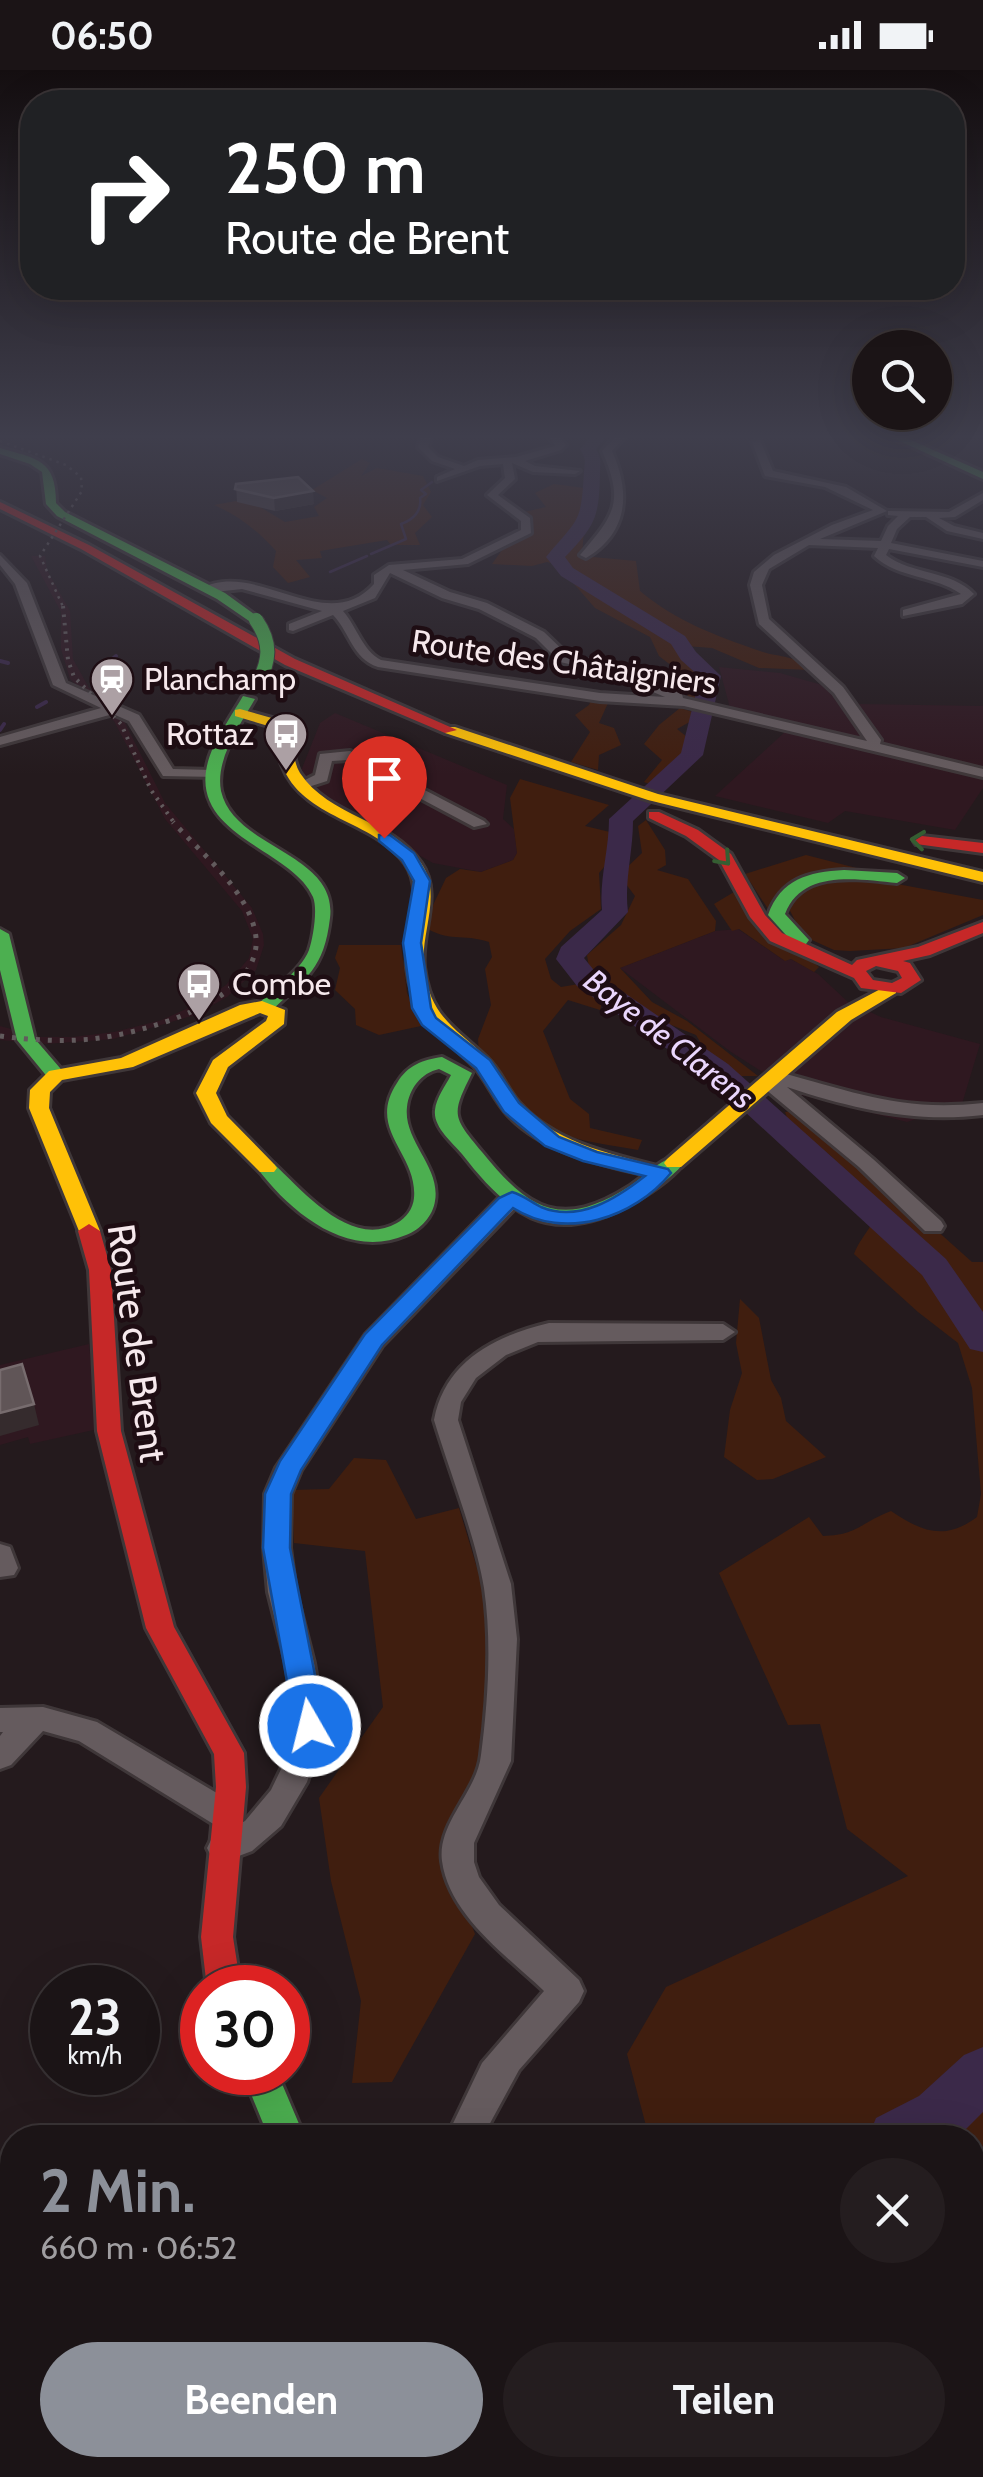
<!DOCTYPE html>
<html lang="de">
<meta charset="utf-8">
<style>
body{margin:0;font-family:Cabin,sans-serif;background:#241d1f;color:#f1f3f6;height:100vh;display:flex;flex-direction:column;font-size:38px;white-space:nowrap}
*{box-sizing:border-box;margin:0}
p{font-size:32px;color:#a09ea1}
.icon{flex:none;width:55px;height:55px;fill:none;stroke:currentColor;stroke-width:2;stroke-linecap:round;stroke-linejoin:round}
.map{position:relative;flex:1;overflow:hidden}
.sheet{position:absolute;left:0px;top:2055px;width:985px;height:352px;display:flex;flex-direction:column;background:#1b1416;border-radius:40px 40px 0 0;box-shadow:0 10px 40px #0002,0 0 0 2px #393335}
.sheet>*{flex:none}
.top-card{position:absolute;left:20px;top:20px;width:945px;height:210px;border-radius:40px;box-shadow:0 10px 40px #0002,0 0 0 2px #393335;background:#202124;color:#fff;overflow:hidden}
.controls{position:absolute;left:852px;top:260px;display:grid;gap:20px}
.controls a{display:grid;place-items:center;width:100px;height:100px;border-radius:50%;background:#1b1416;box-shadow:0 10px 40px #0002,0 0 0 2px #393335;font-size:50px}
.speed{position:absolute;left:30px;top:1895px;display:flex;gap:20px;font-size:50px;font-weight:700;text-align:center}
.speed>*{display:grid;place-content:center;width:130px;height:130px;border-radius:50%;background:#1b1416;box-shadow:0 10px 40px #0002,0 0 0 2px #393335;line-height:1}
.speed small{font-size:25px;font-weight:400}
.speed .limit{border:15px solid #d22;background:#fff;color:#111}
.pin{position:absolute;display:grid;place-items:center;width:85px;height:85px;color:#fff;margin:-102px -42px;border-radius:50% 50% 50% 0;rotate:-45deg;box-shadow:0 0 10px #0007}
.pin .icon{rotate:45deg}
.me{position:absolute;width:110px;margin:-55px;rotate:352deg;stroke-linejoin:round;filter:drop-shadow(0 0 8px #0008)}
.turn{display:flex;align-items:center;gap:35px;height:210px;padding:0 40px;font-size:45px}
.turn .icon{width:130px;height:130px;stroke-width:2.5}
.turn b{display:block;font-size:70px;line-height:85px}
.round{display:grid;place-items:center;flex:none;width:105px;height:105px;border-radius:52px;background:#241d1f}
.head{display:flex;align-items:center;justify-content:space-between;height:170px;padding:0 40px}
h1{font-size:60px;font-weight:800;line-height:75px;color:#8c9099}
.cta{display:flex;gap:20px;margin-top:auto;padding:20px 40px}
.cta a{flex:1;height:115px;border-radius:60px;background:#8c9099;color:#fff;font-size:40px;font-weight:800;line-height:115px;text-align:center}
.cta a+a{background:#241d1f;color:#f1f3f6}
.status{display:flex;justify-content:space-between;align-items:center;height:70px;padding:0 50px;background:#1b1416;direction:ltr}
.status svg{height:28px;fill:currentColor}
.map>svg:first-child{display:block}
.built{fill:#2f1820}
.green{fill:#401e0f}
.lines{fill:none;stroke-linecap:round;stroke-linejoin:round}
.stream-far1{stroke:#3b2949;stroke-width:2.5}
.stream{stroke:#3b2949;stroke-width:4}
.river{fill:#3b2949;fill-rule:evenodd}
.street-casing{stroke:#3f3739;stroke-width:6}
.fast-casing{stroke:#3f3739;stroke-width:6}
.slow-casing{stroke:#3f3739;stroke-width:6}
.jam-casing{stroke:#3f3739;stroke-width:6}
.street{fill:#655b5e;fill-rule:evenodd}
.fast{fill:#4caf50;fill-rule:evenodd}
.slow{fill:#ffc107;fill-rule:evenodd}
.jam{fill:#c62828;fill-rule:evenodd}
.rail-far2{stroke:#625b5d;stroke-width:2.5;stroke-dasharray:2.5 5;stroke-linecap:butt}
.rail-far1{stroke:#625b5d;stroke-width:4;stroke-dasharray:2.5 6;stroke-linecap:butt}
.rail{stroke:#625b5d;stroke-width:5;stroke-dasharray:4 8;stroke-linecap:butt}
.fast-bridge-casing{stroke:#3f3739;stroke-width:16;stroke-linecap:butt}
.fast-bridge{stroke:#4caf50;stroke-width:14}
.wall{fill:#4e4345}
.shaded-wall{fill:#352b2d}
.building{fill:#605557;stroke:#776c6e;stroke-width:2.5}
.oneway{stroke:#355e32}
.route{fill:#1a73e8;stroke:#114b97;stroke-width:2.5}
.labels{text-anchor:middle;stroke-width:9;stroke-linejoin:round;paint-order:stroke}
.far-street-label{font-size:32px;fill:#f6e8ec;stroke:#1e0d13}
.far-poi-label{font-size:32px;fill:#f6e8ec;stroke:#1e0d13;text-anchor:start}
.far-water-label{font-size:32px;font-style:italic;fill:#ead6fd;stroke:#1e0d13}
.street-label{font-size:38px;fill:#f6e8ec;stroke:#1e0d13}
</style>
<div class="status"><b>06:50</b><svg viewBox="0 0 49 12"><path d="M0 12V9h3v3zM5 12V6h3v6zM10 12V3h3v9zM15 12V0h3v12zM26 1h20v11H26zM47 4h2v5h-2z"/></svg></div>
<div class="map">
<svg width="983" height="2407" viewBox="0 0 983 2407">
<rect width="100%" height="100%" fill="#241a1d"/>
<path class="built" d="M31,486h14l2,14 23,41 3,48 16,29 32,27 44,88 87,105 11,26 1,11 -8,25 -29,27 -32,18 -82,24 -68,5 -45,-4v-14l41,11h32l41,-5 48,-12 37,-17 27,-18 23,-27 4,-19 -11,-28 -77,-92 -51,-98 -44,-42 -9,-30v-37z
M719,597l61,6 42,12 37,19 124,2v82l-28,42 -110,-19 -17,12 -113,-27 71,-65 -59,-13 2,-14z
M335,643l172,72 -4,34 11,10 3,24 -4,7 -32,12 -48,-9 -138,-77 25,-63z
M738,859l47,32 6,-2 27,15 30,28 33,15 99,27 -18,60 -55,18 -110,-28 -66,-42 -111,-84 95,-37z
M89,1274l9,85 -68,15 -2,-7 -28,8v-80z"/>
<path class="green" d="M362,389l8,4 -9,13 16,-8 46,8 8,16 -8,13 9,12 -17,16 5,12h-29l-4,-5 -67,11 2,7 -26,2 14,17 -22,6 -15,-16 3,-16c-19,-21 -37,-35 -62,-46l33,-6 38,23 34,-6 -5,-9 13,-9 -15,-8z
M554,414l30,4 11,11 -10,16 -3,41 54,5 4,30c36,30 76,45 120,60 21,7 34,3 50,19l-51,-2 -47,-20 -26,-2 -13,-6 -1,5 39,31 -4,7 -1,18 -16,-3 -8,-8 8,-10 -31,-24 -9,-19 -55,-29 -27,-31c25,13 44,32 70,42l-30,-27 -39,-24 -22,-6 -15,4 -40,-2 10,-14 29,-17 -3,-13 -8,-7 26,-6 -11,-14z
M600,627l8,6 -9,20 15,5 7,17 -22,10 -1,15 -27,-8 19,-30 -15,-17 14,-10 3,-7z
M680,638l16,5 -1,6 -18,10 10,8 5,18 -33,32 -15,-5 18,-22 -18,-16 15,-19z
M520,709l89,26 -24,21 29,7 -4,27 -11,13 2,36 -31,22 -25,28 6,20 10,8 18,-3 24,16 -3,10 -32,-10 -25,31 27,68 19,15 1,14 52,12 -4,10c-36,-7 -92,-10 -116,-43 -17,-23 -18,-37 -43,-55l-1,-13 13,-34 -6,-36 7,-12 -3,-15c-27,-9 -40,1 -66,-16l23,-48 14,-9 21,3 32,-12 4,-7 -7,-55z
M646,750l19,30 1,15 -9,5 31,9 28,42 -1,10 -95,37 32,34 35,19 71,55h-25l-25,-21 -12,-20 -42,-17 -64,-44 -3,-19 34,-30 14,-29 -16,-21 23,-22 -4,-27z
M806,785l66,17h-48l-56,37 -23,-35z
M881,811l102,19v15l-79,33 -54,3 -16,-1 -31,-14 -17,-33c21,-28 64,-21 95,-22z
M734,822l85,75 -5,5 -23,-13 -6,2 -46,-32 -7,2 -18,-27z
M339,875h62l6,48 14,33 -42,9 -23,-10 -1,-16 -20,-19 5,-22 -5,-10z
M802,1040l170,152h11v916h-10l-1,-40 -323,-1 -22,-83 39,-67 242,-111 -61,-47 -27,-105 -32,1 -69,-152 90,-56 14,19c35,-1 37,-13 68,-25 31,21 54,30 86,6l4,-23 -9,-106 -14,-45 -40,-31 -64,-58c7,-18 19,-26 24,-46l-47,-52 -42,-33 -4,-11z
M740,1229l19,19 12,62 10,18 5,23 40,36 -53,22 -16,1 -33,-23 6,-47 12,-37 -6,-30z
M354,1388l32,2 30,59 43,-11 34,113 1,89 -39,174 20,50 -83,148 -40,1 9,-82 -30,-120 -12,-83 64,-91 -18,-156 -71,-8 -2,-53 37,-1z
M470,2395h304l4,12h-323z"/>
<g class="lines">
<path class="stream-far1" d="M371,484l35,-15 -5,-15c12,-4 21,-13 19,-26l6,-4 -5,-4 11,-8
M330,502l37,-16"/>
<path class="stream" d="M0,591l8,2
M94,618l5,-2 -1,-15 18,-15
M37,637l9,-5
M0,660l4,-6"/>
<path class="river" d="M590,368h15l-9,11c6,10 4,12 4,23 -1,44 -3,52 -35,85l8,11 112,68 11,16 25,24 -18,79 -70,66c0,32 -9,60 -5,91l-44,46 13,16 131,90 218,195 37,53v40l-13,-3 -48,-74 -216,-199 -129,-90 -21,-27 5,-12 41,-37c-3,-31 7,-59 7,-91l72,-66 19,-76 -19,-17 -10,-16 -110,-68 -15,-19c33,-40 35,-32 38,-86 1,-11 2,-12 -4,-22z
M983,1977v65l-24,24 -91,2 8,-20 43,-22 45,-41z
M682,2395h64l-2,12h-64z"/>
<g class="street-casing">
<path id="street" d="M421,368h10l-3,9 10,10 26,9 14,-6 38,-3 39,-11 -5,-8h10l6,7 -5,5 -36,11 10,5 45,5 -5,3 -42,-2 -21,-9 3,16 -17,16 32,23 1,15 -63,31 -65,6 47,22 37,11 57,29 25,24 45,10 68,28 1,4 184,43 -33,-48 -75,-69 -9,-39 4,-13 20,-17 58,-30 41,-15 -48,-23 -60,-11 -13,-34 8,-2 13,31 73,16 41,24 -67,28 61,2 7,-15 10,-10 -10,-1v-4l61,1 34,-19v7l-28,17 -16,1 15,8 29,7v6l-36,-8 -21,-14h-16l-13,12 -6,14 92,18v6l-94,-18 -3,6c26,20 65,15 88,39l-12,10 -59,12v-6l58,-16c-27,-19 -62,-15 -87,-38l4,-8 -69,-3 -40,24 -7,16 7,34 74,68 38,53 -1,4 103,25v8l-299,-71 -84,-5 -222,-34c-26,-9 -27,-33 -45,-52l-40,16 -4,-1v-6l33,-13 -80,-22 -36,4 -6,-4c56,-31 126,49 174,-5v-9l15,-10 73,-6 59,-29v-9l-34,-26 18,-17 -2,-14 -23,2 -43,15v-4l18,-8 -23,-8 -14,-14zM390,503l52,25 37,11 57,29 24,24 45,10 60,25 -65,-4 -219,-33c-19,-10 -24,-33 -38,-49l32,-13z
M614,368h10l-12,13c19,42 16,82 -26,107l-6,-3c34,-40 45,-52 22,-104z
M0,485l27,28 39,100 73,32 34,54 40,1 7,4 -2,3 -55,-1 -34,-55 -16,-7 -113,31v-8l101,-29 -48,-23 -38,-101 -15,-19z
M350,681l134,70 3,3 -13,3 -126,-67 -16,1 -5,20 -25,8 -7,-4 20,-10 5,-21z
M778,1002c78,20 122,40 205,31v12c-69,8 -130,-6 -196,-28l86,72 68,62 3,5 -3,5h-16l-66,-64 -95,-79 -3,-4z
M512,1122l11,6 -3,5 -138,143 -81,124 -10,24 -1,54 6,44 18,71 11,63 -18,56 -26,44 -29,25 -29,11 -11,-4 -5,-10 5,-10 33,-17 26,-31 13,-27 11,-37 -9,-63 -18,-71 -4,-44 1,-54 11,-26 90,-134 138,-141z
M549,1253l174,1 12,8 -12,8 -185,2 -32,13 -30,23 -15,24 -3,18 53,164 6,55 -6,122 -37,82v19l5,15 20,28 80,75 5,11 -5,11 -60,68 -37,68h-36l36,-75 62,-72c-37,-35 -95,-76 -102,-130 -5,-38 35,-69 39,-106 7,-54 11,-112 3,-167 -8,-50 -35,-118 -50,-168 11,-59 61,-84 115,-97z
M0,1474l10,3 8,21 -4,7 -14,2z
M43,1637l54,15 140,83 4,10 -4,10 -11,4 -11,-4 -136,-84 -36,-10 -32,34 -11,4v-33l3,-4h-3v-24z
M348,2395h42l-1,12h-42z"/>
</g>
<g class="fast-casing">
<path id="fast" d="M893,368h13l77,34v7z
M0,378c37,11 56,11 56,55l9,9 160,81 37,27 -10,3 -35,-24 -160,-83 -11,-12 -4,-32 -12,-8 -30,-10z
M243,626l12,3c-15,26 -40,60 -34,92 13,58 117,62 109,127 -6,51 -23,59 -59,93l-6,2 -9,-6c15,-18 44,-34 53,-57 4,-12 9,-41 4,-53 -22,-51 -136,-62 -101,-147 8,-18 21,-37 31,-54z
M844,800l53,3 8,5 -8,5c-40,-4 -95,-14 -112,31l24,26 -3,4h-12l-26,-29c13,-36 40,-43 76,-45z
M0,859l9,5 26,105 31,36 -3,4h-14l-32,-39 -17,-70z
M442,987l30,16c-21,42 -20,43 10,79 47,58 79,78 148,34 14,-9 28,-25 44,-29l10,6c-15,18 -40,34 -61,45 -75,38 -115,5 -161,-54 -10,-12 -29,-27 -27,-44 1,-12 11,-25 16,-35l-12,-6c-18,4 -30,20 -32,38 -4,34 34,60 28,94 -2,15 -15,29 -29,34 -58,25 -115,-22 -149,-67l3,-4h14c30,28 77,85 123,59 9,-5 16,-14 17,-25 4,-45 -48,-68 -17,-115 11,-18 25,-23 45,-26z
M242,2002h35l28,66h-36z
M399,2395h47l5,12h-47z"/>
</g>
<g class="slow-casing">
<path id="slow" d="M240,639l46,13c8,16 5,36 14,51 29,44 91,46 121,90 22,31 -1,70 3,104 6,50 30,59 63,91 15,14 21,35 36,49 38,39 95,48 145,62l3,4 -3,4h-14c-51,-13 -108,-22 -146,-62 -14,-15 -21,-35 -35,-50 -32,-31 -61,-49 -66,-97 -4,-34 20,-74 -2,-105 -31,-43 -103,-44 -123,-98 -5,-12 -4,-25 -7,-37l-40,-12v-6z
M445,657h10l203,67 325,78v10l-335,-82 -203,-67z
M890,914l6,1v8l-45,27 -170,147h-14l-3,-4 3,-4 170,-147z
M262,931l23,9 -1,14 -56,43 -12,26 11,23 47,48 3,4 -3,4h-14l-49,-49 -15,-30 17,-33 53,-39 2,-5 -8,-3 -127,54 -71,13 -12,12 -1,16 51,123 -11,7 -8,-2 -52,-128 1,-18 19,-19 72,-13 119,-53z"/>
</g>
<g class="jam-casing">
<path id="jam" d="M0,432l89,43 206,114 162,71 -12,3 -160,-68 -204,-116 -81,-40z
M649,742h10l39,18 33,24 34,61 17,18 70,32 5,-5 61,-13 65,-25v11l-53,22 -27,6 7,2 11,17 -20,13 -40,-5 -7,-10 -84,-37 -20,-24 -31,-57 -33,-24 -37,-18zM876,896l22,5 4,7 -10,5 -19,-3 -7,-9z
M922,766l61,7v10l-67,-9 -2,-3z
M89,1154l11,7 11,39 10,161 53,196 70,126 2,34 -13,150 8,51h-34l-6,-51 15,-150 -2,-33 -68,-126 -49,-197 -8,-161 -11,-39z"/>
</g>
<use href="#street" class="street"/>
<use href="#fast" class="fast"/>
<use href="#slow" class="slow"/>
<use href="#jam" class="jam"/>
<path class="rail-far2" d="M0,371l66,24 15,12 1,14 -42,65 24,53"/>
<path class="rail-far1" d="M63,536l5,54 6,17 47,47 30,66 24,34"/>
<path class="rail" d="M0,966c31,4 61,6 92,3 48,-5 178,-39 163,-108 -9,-42 -54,-78 -82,-109"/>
<g class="fast-bridge-casing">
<path id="fast-bridge" d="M256,550c16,23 14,41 1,65"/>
</g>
<use href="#fast-bridge" class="fast-bridge"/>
</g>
<path class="wall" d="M236,414l78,20 -39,7 -38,-9z"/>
<path class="shaded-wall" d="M313,421l1,13 -39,7 -1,-13z
M34,1334l5,21 -39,11v-23z"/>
<path class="building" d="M298,407l15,14 -39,7 -39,-9 1,-5z
M22,1294l12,40 -34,9v-43z"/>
<defs><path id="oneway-chevron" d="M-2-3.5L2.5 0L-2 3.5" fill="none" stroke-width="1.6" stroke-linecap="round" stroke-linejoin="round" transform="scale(2.5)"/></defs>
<g class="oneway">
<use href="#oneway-chevron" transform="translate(918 770) rotate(-173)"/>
<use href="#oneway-chevron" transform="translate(724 789) rotate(48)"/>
</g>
<linearGradient id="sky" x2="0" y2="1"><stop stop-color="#140e10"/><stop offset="0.52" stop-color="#3f3e4c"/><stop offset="1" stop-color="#3f3e4c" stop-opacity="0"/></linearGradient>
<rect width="983" height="705" fill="url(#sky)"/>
<path class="route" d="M379,765h11l24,18 16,28 -9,62 10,65 5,10 54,42 29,43 40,34 38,15 71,17 3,4c-37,45 -106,68 -158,35l-131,137 -81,125 -10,24 -1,54 35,178 -5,8 -10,4 -11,-4 -4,-8 -32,-178 2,-54 15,-33 85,-127 134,-136 13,-6c11,3 19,10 29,15 38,16 76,-9 104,-31l-62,-15 -38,-15 -41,-34 -28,-44 -54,-43 -10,-17 -9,-65 11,-62 -12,-21 -23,-19z"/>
<defs>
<g id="station-pin" transform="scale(2.25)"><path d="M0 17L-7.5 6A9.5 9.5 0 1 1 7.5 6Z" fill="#aca0a4" stroke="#1e0d13"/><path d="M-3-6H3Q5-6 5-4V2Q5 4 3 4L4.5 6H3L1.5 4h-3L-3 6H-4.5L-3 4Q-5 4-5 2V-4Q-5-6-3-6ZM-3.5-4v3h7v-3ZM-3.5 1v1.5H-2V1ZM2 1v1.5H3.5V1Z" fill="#fff"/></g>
<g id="bus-pin" transform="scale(2.25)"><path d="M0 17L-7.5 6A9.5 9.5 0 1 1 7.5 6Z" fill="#aca0a4" stroke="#1e0d13"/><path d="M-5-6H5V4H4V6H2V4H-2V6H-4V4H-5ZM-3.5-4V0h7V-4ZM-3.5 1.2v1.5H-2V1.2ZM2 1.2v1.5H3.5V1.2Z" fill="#fff"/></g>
</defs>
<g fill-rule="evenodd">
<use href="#station-pin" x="112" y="609"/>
<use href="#bus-pin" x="286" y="664"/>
<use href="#bus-pin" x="199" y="914"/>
</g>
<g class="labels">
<g class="far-street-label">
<text transform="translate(564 592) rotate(8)" y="11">Route des Châtaigniers</text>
</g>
<g class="far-poi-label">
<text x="144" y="620">Planchamp</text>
<text x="254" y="675" text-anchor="end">Rottaz</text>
<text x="232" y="925">Combe</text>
</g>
<g class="far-water-label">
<text transform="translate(669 969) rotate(38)" y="11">Baye de Clarens</text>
</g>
<g class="street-label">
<text transform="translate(137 1273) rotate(82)" y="13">Route de Brent</text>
</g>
</g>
</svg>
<div class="controls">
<a><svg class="icon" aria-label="search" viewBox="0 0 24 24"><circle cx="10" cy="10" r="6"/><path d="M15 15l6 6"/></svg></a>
</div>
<div class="speed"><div>23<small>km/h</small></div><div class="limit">30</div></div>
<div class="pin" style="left:384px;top:768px;background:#d93025"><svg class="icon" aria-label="arrive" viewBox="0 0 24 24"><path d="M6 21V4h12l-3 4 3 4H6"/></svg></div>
<svg class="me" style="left:310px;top:1656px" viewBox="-20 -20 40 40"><circle r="17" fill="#1a73e8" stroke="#fff" stroke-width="3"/><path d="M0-11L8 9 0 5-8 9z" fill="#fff"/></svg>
<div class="top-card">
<div class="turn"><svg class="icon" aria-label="right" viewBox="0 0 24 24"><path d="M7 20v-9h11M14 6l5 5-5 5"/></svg><div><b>250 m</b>Route de Brent</div></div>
</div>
<section class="sheet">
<div class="head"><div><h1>2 Min.</h1><p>660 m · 06:52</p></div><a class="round"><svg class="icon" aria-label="close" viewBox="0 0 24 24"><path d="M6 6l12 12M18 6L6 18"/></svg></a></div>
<div class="cta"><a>Beenden</a><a>Teilen</a></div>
</section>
</div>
